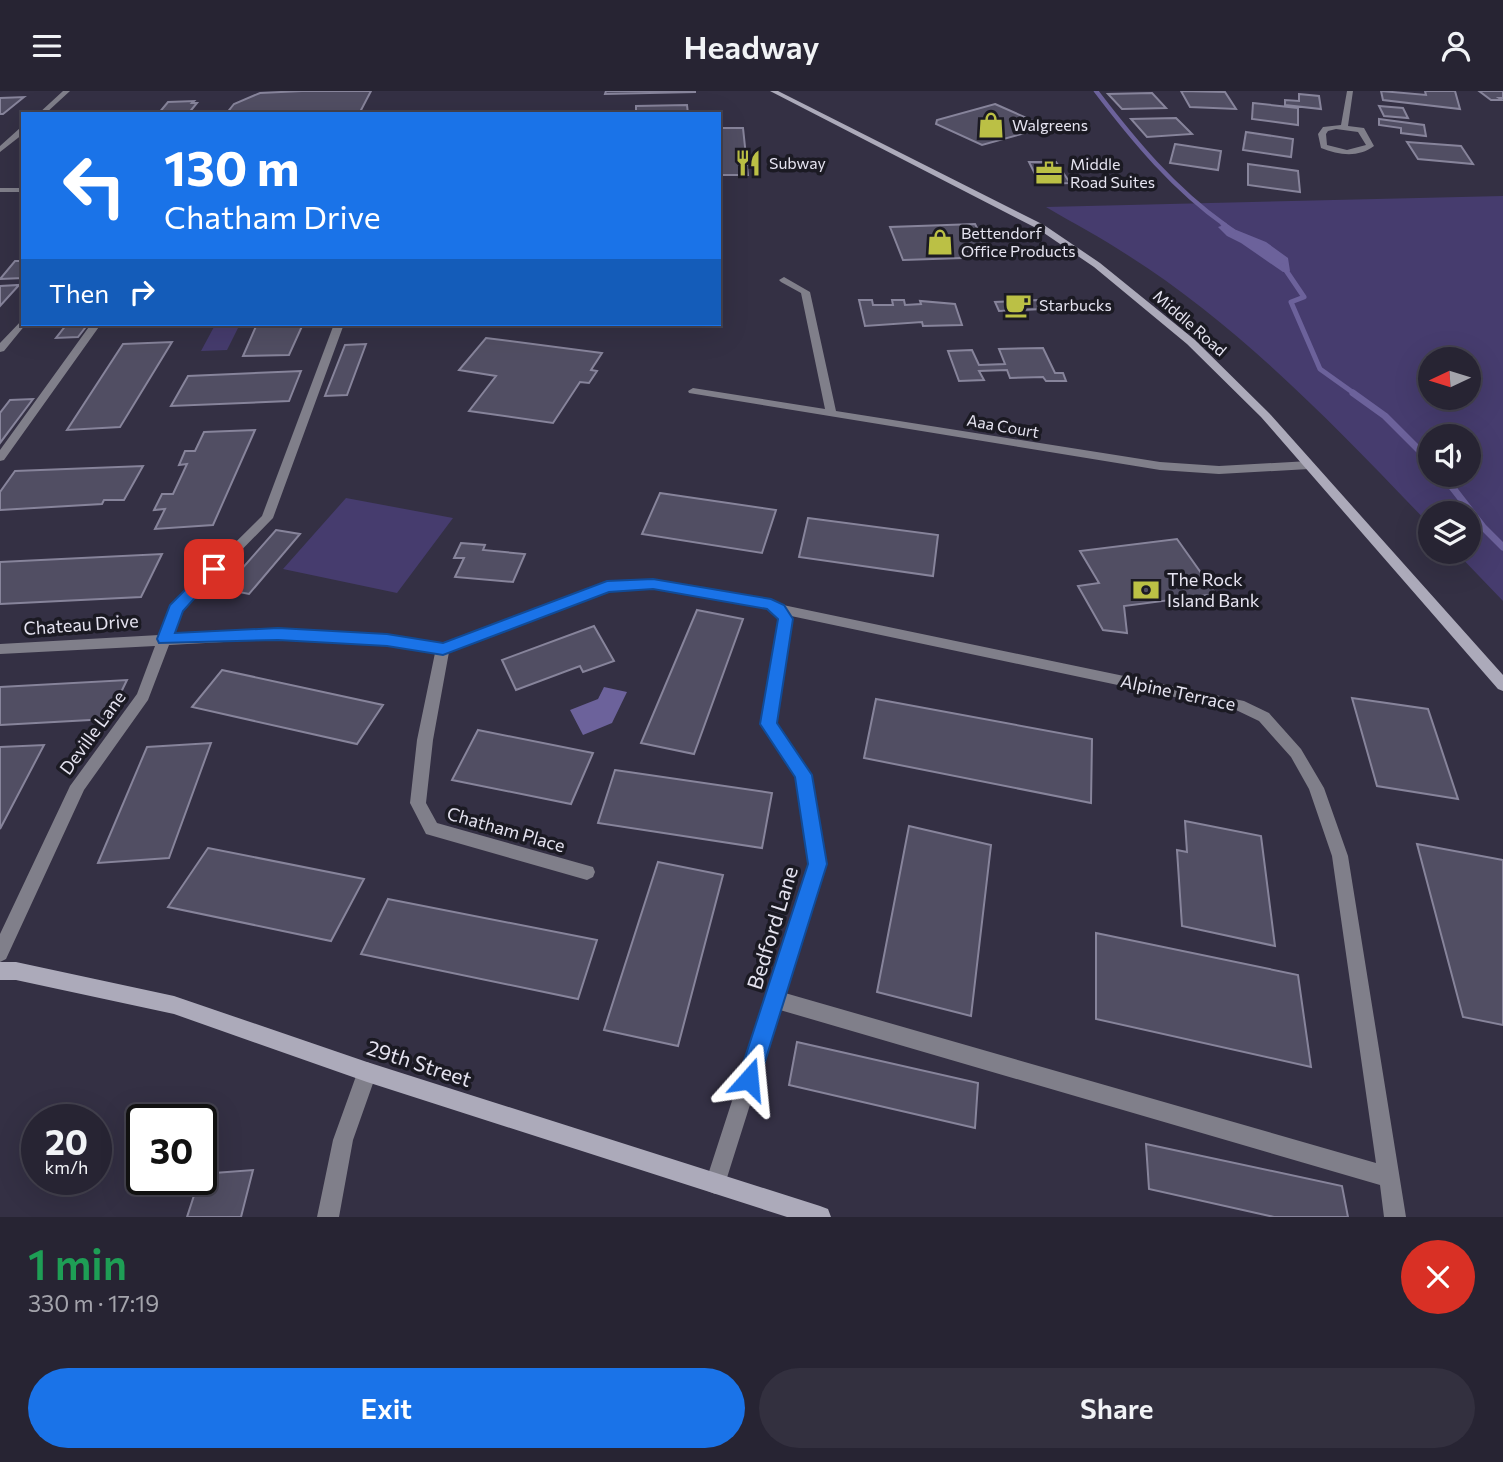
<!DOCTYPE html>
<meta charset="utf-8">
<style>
body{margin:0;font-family:Commissioner,sans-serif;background:#33303f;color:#f1f3f6;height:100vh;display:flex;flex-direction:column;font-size:26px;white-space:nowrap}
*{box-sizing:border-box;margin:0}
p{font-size:23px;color:#a4a4ac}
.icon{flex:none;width:38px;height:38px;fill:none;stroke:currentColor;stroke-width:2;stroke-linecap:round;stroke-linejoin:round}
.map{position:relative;height:1126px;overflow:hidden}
.side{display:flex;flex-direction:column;background:#272433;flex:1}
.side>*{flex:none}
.top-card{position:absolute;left:21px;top:21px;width:700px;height:214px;border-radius:0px;box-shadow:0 7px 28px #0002,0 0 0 2px #43414e;background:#1a73e8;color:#fff;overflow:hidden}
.needle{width:46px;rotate:266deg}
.controls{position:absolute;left:1418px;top:256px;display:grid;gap:14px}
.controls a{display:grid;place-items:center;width:63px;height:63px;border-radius:50%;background:#272433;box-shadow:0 7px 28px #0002,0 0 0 2px #43414e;font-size:35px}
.speed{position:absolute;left:21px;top:1013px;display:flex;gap:14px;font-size:35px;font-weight:700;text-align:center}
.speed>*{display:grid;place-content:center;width:91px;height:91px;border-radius:50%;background:#272433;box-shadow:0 7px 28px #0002,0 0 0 2px #43414e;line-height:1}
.speed small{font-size:18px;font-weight:400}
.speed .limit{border:4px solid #111;border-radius:10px;background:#fff;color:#111}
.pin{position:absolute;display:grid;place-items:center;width:60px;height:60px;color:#fff;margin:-30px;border-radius:14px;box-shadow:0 4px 10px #0006}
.me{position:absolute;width:77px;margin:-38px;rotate:18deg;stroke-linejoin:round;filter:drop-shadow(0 0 5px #0008)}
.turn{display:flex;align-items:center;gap:24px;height:147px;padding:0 28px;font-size:32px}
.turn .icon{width:91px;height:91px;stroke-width:2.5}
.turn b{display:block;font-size:49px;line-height:60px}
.then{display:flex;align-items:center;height:66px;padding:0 28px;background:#0003;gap:14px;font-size:26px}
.round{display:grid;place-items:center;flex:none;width:74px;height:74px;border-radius:37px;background:#33303f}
.head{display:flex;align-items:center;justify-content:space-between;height:119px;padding:0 28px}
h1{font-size:42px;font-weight:600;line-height:52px;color:#1e9e55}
.cta{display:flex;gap:14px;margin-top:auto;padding:14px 28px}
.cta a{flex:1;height:80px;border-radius:42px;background:#1a73e8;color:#fff;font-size:28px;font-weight:600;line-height:80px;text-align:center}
.cta a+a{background:#33303f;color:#f1f3f6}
header{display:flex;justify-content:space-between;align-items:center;height:91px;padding:0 28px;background:#272433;font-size:32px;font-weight:600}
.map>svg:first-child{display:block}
.green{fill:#463c6e;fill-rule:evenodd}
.water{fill:#6c629b}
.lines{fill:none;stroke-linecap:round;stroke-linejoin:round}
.stream-far2{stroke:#6c629b;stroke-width:4.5}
.stream-far1{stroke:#6c629b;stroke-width:5}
.stream{stroke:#6c629b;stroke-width:7}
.building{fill:#514e63;stroke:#87849b;stroke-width:2}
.street{fill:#807f8a;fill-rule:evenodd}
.secondary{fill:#acaaba;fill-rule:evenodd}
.route{fill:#1a73e8;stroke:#114b97;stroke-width:2}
.labels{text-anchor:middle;stroke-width:7;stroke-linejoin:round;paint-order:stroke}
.far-poi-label{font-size:16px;fill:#e5e3f0;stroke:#1b1a23;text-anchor:start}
.far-street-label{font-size:16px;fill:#e5e3f0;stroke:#1b1a23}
.poi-label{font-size:18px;fill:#e5e3f0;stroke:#1b1a23;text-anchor:start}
.street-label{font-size:18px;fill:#e5e3f0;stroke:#1b1a23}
.near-street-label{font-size:21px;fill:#e5e3f0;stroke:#1b1a23}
</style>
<header><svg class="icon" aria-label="menu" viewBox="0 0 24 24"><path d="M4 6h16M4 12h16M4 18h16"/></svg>Headway<svg class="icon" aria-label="person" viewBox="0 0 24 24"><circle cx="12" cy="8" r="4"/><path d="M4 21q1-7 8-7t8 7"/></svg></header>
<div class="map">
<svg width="1503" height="1126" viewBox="0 0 1503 1126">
<rect width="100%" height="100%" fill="#343044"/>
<path class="green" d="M1503,105v405l-48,-50h13v-38h-38v12c-92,-96 -189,-198 -301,-269 -27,-18 -56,-33 -83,-49zM1430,268h38v38h-38zM1430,345h38v38h-38z
M240,233l-13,26 -26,1 14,-26z
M346,407l107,20 -56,75 -114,-24z"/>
<path class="water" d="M1224,134l42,17 22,16 2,13 -7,1 -42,-29 -14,-7 -9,-9z
M604,596l23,5 -15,31 -29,12 -13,-25 28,-11z"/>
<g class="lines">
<path class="stream-far2" d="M1096,0c38,50 78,98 129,134"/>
<path class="stream-far1" d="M1223,133l10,7
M1283,175l21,31 -13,5 29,67 35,25"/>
<path class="stream" d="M1353,302l32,23 45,45
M1442,383l41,53 20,20"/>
</g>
<path class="building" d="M302,0h69l-12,23h-133l8,-10 26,-11z
M606,0h89v1l-90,2z
M1181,0l44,1 11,17 -46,-2z
M1381,0l45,4 -1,-4h30l5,18 -77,-9z
M1479,0h24v7h-4l3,2h-11z
M1152,2l14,15 -44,1 -14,-15z
M1299,3l20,2 2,13 -36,-4v-5l14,1z
M24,6l-21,17h-3v-16z
M194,10l-2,2h5l-9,11h-30l10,-12z
M1253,12l45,5v17l-46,-6z
M995,13l52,23 -65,18 -46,-21 1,-4z
M687,14l1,9h-52v-8z
M1379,15l24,2 5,10 -24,-2z
M1176,27l16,16 -45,3 -16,-18z
M1379,28l45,6 2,11 -25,-3v-5l-22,-3z
M719,37h24l5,47h-29z
M1246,41l47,7 -2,18 -48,-7z
M1407,51l54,4 12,18 -55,-5z
M1175,53l46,7 -3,19 -48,-7z
M1029,71h27l14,21 -30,1z
M1248,73l50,7 2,21 -52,-7z
M975,133l17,33 -89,3 -13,-33z
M15,170h8v17l-23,1z
M19,194l-19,21v-20z
M859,209h13l1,5h20l-1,-5h12l1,5 16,-1 -1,-3 35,3 7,21 -39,1 -1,-4 -57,4z
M1038,209l4,9 -43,2 -4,-9z
M67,233h21l-10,13 -22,1z
M257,233h46l-14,31 -46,1z
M486,247l116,15 -11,17 6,1 -8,12 -9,-1 -27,41 -84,-12 27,-35 -37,-6z
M172,251l-52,85 -53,3 56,-86z
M366,253l-19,51 -22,1 20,-51z
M1043,257l12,25h8l3,8h-20l-3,-4 -33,1 -3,-8 -28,1 5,9 -25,1 -11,-30 24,-1 7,15 26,-1 -6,-15z
M301,280l-12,30 -118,5 17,-30z
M33,308l-33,44v-30l10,-13z
M255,339l-42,95 -58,4 10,-20 -11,1 8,-16h11l14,-30 -8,1 6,-14h10l9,-19z
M143,375l-19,34h-20l-2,4 -102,6v-18l15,-21z
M660,402l116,17 -14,43 -120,-19z
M808,427l130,17 -5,41 -134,-19z
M276,439l24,4 -51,60 -25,-5z
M1177,448l39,55 -92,12 3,27 -24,-3 -25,-44 21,-3 -19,-32z
M461,452l24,2 -2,5 42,4 -12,28 -58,-5 9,-19h-10z
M162,463l-21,43 -141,7v-42z
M697,519l46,9 -49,135 -53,-11z
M594,535l20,35 -31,11 -3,-6 -64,24 -14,-30z
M222,579l161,35 -26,39 -165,-37z
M127,589l-19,39 -108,6v-38z
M1352,607l76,11 30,90 -81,-13z
M876,608l216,40 -1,64 -227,-45z
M478,639l115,23 -22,51 -119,-24z
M211,652l-42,115 -71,5 49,-116z
M44,654l-44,84v-82z
M615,679l157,23 -10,55 -164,-25z
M1185,730l76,15 14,110 -93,-20 -5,-76 10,2z
M909,735l82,19 -20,171 -94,-24z
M1417,753l86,16v165l-40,-8z
M208,757l156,31 -33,62 -163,-34z
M658,771l65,13 -45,171 -74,-16z
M388,808l209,41 -19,59 -217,-45z
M1096,842l202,42 13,92 -215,-48z
M797,951l181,41 -3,45 -186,-43z
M1146,1053l196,42 6,31h-74l-125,-28z
M253,1079l-12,47h-54l14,-43z"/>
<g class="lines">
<path class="street" d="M63,0h7l-25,23h-7z
M1347,0h6l-5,35 16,2 10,18c-16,12 -35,9 -53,2l-3,-14 5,-7 18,-2zM1336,38l22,3 8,13 -19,5 -20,-5 -1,-11 2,-3z
M20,37h3v6l-23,18v-6z
M0,97h23v4h-23z
M784,186l26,15 26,119 324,51 59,4 90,-5 6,4 -6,4 -90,5 -59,-4 -471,-77 -1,-2 5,-3 132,21 -24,-116 -20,-11 -2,-2z
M23,228v5h3l-22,27 -4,1v-9z
M91,233h10l-97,136 -4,1v-11z
M334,233h10l-71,194 -91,93 -9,24 105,-6 109,6 55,9 160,-60 51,-5 118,20 12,6 461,96 25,12 32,36 23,39 24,68 58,361h-22l-4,-32 -600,-175 -55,174 -3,7 -7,3 -7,-3 -3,-7 104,-320 -14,-87 -34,-53 18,-105 -11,-11 -115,-19 -45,2 -159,61 -16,88 -7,63 11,20 156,44 2,5 -2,5 -6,3 -161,-46 -16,-31 7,-63 18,-87 -48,-8 -109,-6 -109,6 -21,55 -64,90 -78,169 -6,3v-28l70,-148 67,-92 18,-48 -155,8v-10l159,-9 12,-29 91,-90zM791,525l445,94 23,11 32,36 18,32 23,67 44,307 -591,-170 40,-129 -14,-89 -35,-52 17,-104z
M367,971l7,3 3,7 -24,68 -14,77h-22l16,-77 27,-75z"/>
<path class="secondary" d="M770,0h8l266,134 56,38 95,77 74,73 234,262v16l-5,-2 -237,-272 -74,-73 -93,-77 -56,-38z
M0,871h16l158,34 193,66 453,144 8,3 3,8h-44l-420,-135 -193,-68 -158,-34h-16z"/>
</g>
<path class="route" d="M214,473l7,5 -38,42 -8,22 103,-5 109,6 56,9 164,-62 46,-2 118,20 13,6 9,14 -16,104 35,52 15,89 -70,223 -8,3 -8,-3 -3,-8 70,-215 -13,-87 -35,-53 18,-105 -11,-10 -114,-20 -44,3 -166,63 -56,-9 -109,-6 -119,3 -2,-4 13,-34 39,-39z"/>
<defs>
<g id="shop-bare" transform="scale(2.1)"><path d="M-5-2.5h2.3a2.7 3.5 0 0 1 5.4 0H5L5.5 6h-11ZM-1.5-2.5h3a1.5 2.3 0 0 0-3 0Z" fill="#bbc045" stroke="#1b1a23" stroke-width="2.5" paint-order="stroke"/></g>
<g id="restaurant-bare" transform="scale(2.1)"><path d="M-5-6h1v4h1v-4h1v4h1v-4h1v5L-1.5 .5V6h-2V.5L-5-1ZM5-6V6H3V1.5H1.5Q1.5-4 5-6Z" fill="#bbc045" stroke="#1b1a23" stroke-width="2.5" paint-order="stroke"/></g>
<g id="office-bare" transform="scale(2.1)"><path d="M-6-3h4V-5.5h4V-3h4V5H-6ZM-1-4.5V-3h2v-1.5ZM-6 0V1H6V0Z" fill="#bbc045" stroke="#1b1a23" stroke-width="2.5" paint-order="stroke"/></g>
<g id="cafe-bare" transform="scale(2.1)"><path d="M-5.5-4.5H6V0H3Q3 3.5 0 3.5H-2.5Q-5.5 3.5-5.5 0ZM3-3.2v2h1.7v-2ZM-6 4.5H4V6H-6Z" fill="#bbc045" stroke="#1b1a23" stroke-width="2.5" paint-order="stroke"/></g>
<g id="bank-bare" transform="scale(2.1)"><path d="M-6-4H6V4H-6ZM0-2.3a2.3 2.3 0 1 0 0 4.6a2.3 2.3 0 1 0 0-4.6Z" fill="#bbc045" stroke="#1b1a23" stroke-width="2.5" paint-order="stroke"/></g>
</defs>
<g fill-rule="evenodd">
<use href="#shop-bare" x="991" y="34"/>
<use href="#restaurant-bare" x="748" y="72"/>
<use href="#office-bare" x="1049" y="82"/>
<use href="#shop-bare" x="940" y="151"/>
<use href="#cafe-bare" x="1018" y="214"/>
<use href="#bank-bare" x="1146" y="499"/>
</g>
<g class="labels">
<g class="far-poi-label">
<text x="1012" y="40">Walgreens</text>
<text x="769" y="78">Subway</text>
<text x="1070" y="79">Middle<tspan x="1070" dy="18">Road Suites</tspan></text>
<text x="961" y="148">Bettendorf<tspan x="961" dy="18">Office Products</tspan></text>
<text x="1039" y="220">Starbucks</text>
</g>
<g class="far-street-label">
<text transform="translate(1190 232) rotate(41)" y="6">Middle Road</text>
<text transform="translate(1003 335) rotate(10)" y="6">Aaa Court</text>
</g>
<g class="poi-label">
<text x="1167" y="495">The Rock<tspan x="1167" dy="21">Island Bank</tspan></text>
</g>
<g class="street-label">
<text transform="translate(81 534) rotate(-4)" y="6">Chateau Drive</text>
<text transform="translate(1178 602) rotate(12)" y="6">Alpine Terrace</text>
<text transform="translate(93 642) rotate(-54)" y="6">Deville Lane</text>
<text transform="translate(506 739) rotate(16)" y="6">Chatham Place</text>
</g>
<g class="near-street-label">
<text transform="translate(773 837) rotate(-73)" y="7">Bedford Lane</text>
<text transform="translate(419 973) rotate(18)" y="7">29th Street</text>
</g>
</g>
</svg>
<div class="controls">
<a><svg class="needle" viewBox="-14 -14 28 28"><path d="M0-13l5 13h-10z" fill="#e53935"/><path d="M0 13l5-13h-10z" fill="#a4a4ac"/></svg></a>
<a><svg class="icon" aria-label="sound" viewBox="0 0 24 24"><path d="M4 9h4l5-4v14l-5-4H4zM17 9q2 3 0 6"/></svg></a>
<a><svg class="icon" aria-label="layers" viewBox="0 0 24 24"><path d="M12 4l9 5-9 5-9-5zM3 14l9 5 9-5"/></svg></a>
</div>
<div class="speed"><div>20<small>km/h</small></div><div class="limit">30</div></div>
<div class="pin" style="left:214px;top:478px;background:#d93025"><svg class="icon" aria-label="arrive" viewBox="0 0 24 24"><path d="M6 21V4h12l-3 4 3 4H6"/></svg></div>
<svg class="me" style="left:749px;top:988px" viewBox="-20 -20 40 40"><path d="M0-17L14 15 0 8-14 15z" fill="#1a73e8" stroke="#fff" stroke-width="4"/></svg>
<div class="top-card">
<div class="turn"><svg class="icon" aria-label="left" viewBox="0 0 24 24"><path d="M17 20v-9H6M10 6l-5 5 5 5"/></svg><div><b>130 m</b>Chatham Drive</div></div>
<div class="then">Then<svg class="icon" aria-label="right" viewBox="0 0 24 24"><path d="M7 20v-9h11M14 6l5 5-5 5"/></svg></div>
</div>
</div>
<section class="side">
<div class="head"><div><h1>1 min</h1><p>330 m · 17:19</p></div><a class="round" style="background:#d93025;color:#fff"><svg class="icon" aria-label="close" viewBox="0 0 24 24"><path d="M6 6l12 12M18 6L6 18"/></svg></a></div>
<div class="cta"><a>Exit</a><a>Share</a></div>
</section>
